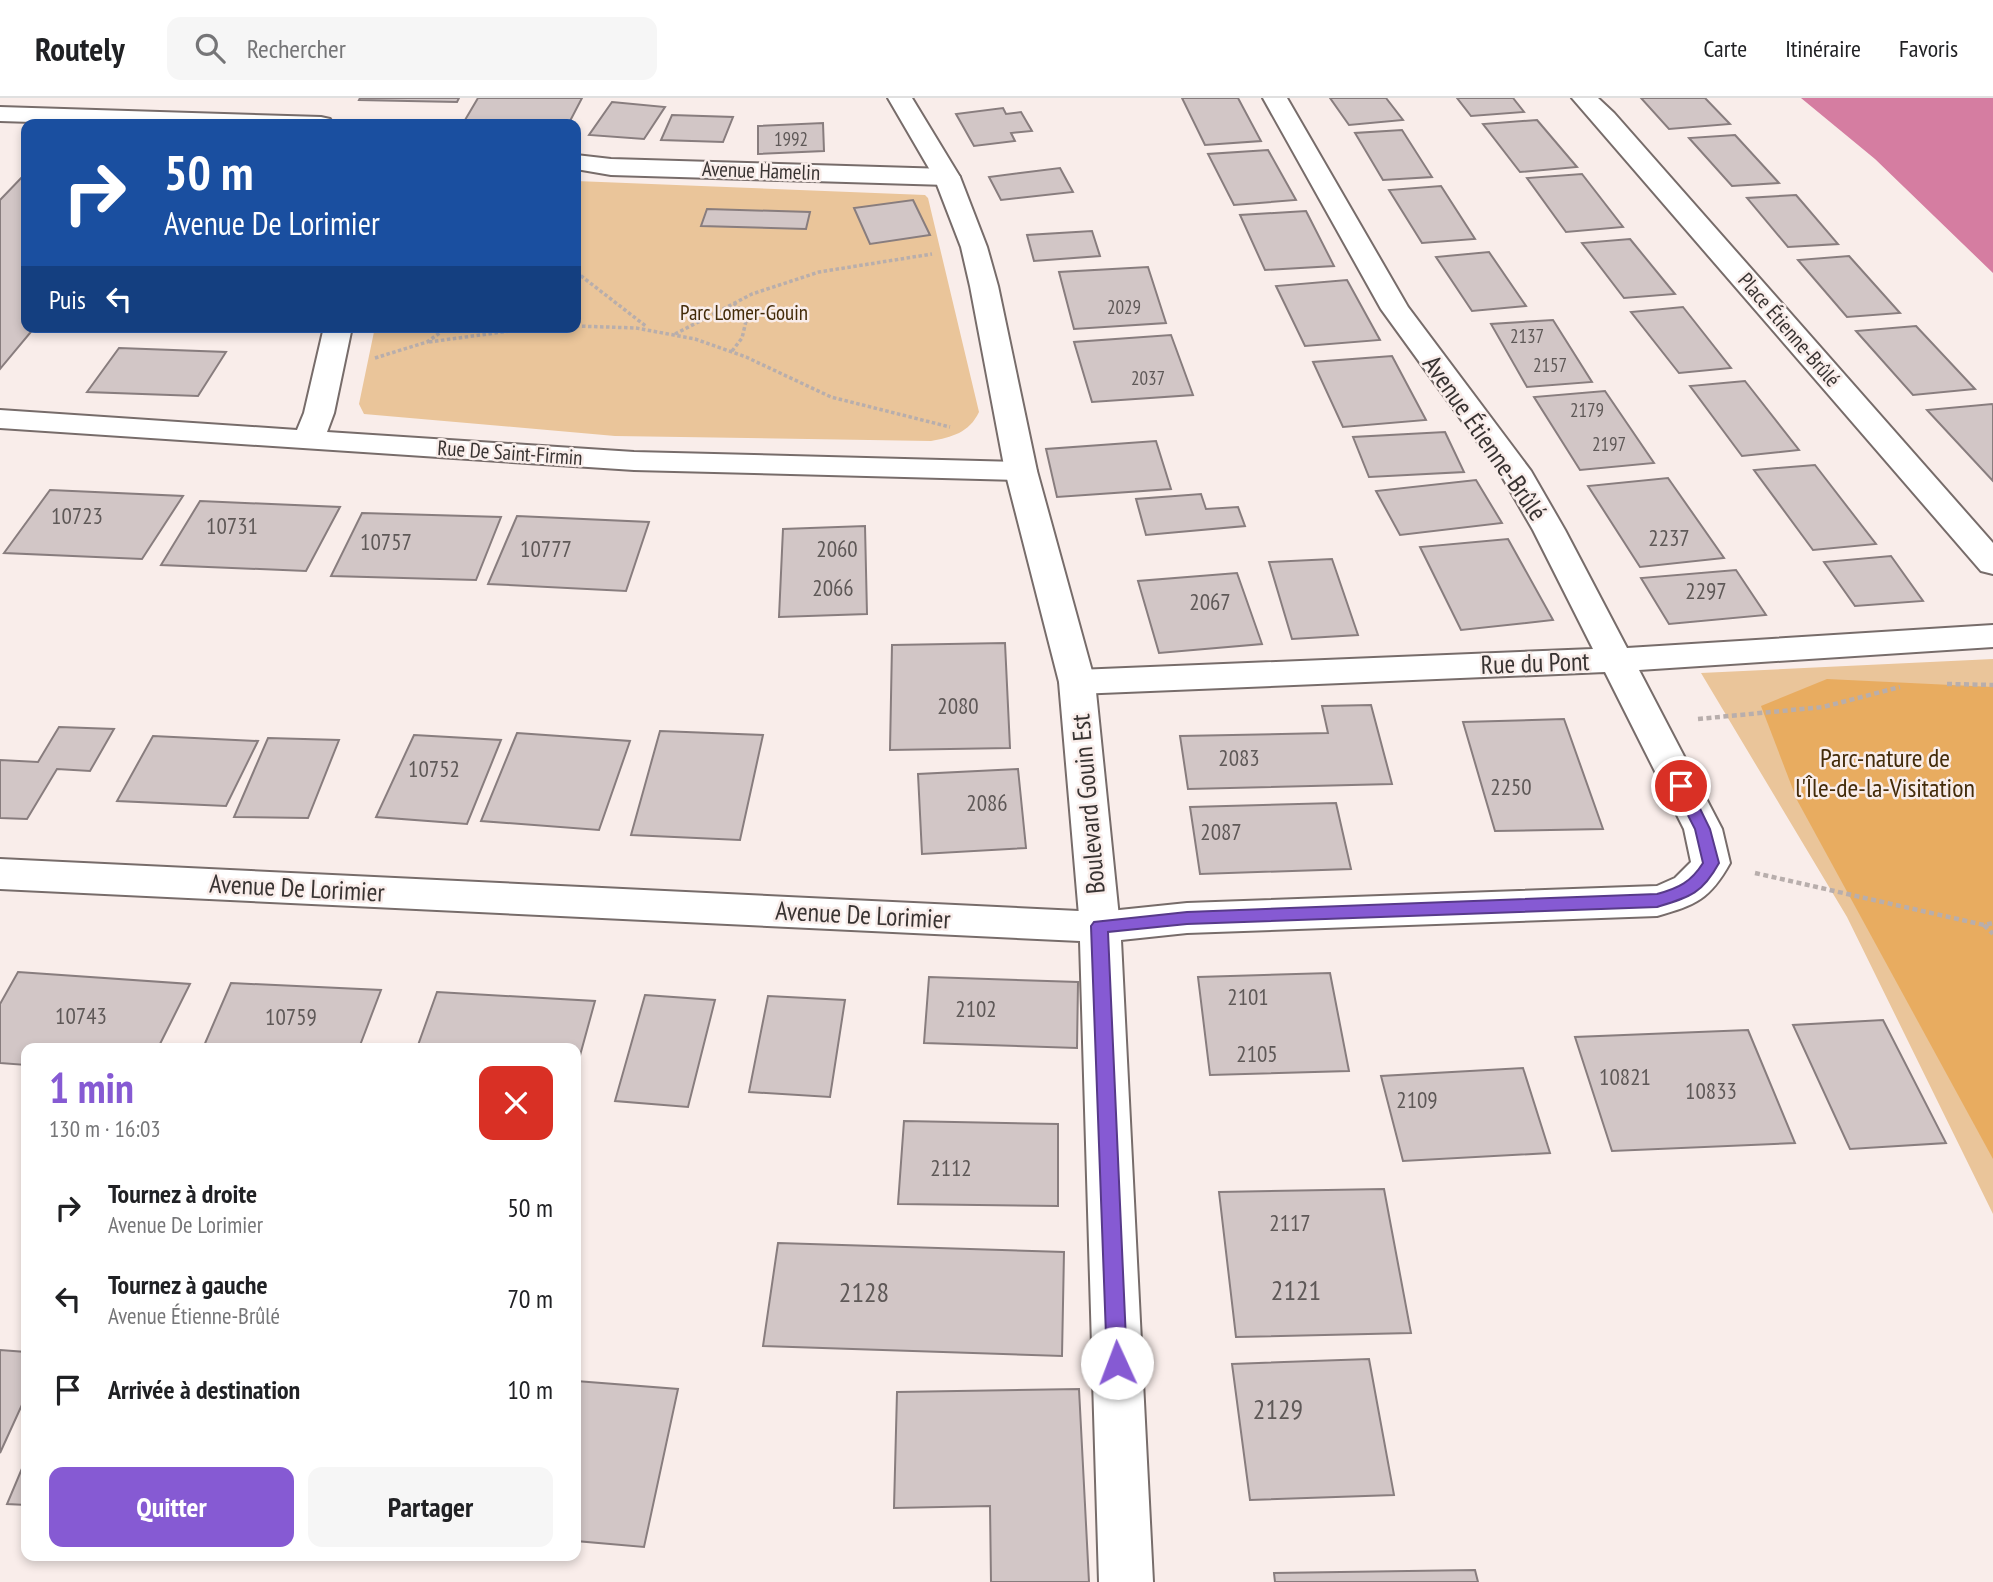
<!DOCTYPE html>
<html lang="fr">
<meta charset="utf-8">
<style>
body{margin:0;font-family:"PT Sans Narrow",sans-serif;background:#f6f6f6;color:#202124;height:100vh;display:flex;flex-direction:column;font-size:26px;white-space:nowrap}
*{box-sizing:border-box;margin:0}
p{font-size:23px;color:#757577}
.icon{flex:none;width:38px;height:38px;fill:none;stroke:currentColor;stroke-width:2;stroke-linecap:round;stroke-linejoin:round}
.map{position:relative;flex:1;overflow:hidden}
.drawer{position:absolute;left:21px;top:945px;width:560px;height:518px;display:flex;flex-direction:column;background:#fff;border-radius:14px;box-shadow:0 4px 10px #0003}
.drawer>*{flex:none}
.guide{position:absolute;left:21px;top:21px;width:560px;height:214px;border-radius:14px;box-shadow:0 4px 10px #0003;background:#1a4fa0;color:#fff;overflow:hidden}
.pin{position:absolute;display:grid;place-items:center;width:60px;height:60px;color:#fff;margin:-30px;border:4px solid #fff;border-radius:50%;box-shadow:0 2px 7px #0007}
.me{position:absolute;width:77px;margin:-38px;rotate:358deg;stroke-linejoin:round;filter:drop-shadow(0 0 5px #0008)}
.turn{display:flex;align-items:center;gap:24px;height:147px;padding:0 28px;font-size:32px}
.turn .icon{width:91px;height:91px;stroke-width:2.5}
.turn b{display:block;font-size:49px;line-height:60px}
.then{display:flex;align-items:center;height:66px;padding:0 28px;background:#0003;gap:14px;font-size:26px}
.round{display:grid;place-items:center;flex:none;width:74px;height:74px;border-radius:14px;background:#f6f6f6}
.head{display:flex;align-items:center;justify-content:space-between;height:119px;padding:0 28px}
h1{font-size:42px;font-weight:700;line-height:52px;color:#865ad3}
.primary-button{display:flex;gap:14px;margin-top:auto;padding:14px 28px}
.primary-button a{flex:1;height:80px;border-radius:14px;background:#865ad3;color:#fff;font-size:28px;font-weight:700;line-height:80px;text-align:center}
.primary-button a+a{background:#f6f6f6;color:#202124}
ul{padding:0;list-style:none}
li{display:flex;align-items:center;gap:21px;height:91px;padding:0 28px}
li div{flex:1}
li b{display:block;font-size:26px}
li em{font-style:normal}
header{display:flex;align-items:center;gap:42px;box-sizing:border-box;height:98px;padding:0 35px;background:#fff;border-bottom:2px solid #e0e0e0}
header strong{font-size:33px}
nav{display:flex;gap:38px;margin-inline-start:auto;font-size:24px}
.search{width:490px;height:63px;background:#f6f6f6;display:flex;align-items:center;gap:18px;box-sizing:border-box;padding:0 24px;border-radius:14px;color:#757577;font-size:26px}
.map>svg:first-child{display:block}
.green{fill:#eac59a}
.forest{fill:#e8ac60}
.water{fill:#d57da1}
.building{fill:#d2c6c6;stroke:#887d7e;stroke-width:2}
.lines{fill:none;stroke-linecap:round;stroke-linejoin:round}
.street-casing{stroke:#776c6a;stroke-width:4}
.secondary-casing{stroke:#776c6a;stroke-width:4}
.path-far1{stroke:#b8aeac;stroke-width:3.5;stroke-dasharray:3.5 2.5;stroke-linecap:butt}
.path{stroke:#b8aeac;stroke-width:4.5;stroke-dasharray:5 3.5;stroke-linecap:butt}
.street{fill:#fff;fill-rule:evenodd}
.secondary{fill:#fff;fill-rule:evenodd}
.route{fill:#865ad3;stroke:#573a89;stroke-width:2}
.labels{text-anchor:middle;stroke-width:5;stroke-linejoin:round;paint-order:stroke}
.far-number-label{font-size:19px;fill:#5e5857}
.far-street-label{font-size:21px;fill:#383332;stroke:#f9edea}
.far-park-label{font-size:21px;fill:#432b09;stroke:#f9edea}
.number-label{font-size:23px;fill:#5e5857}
.street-label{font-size:26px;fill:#383332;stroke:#f9edea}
.park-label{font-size:26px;fill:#432b09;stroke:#f9edea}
.near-number-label{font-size:28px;fill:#5e5857}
</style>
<header>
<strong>Routely</strong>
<div class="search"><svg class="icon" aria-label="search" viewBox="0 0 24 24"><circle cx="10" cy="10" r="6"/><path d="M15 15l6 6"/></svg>Rechercher</div>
<nav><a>Carte</a><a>Itinéraire</a><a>Favoris</a></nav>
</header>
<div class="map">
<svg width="1993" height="1484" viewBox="0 0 1993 1484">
<rect width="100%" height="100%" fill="#f9edea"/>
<path class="green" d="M576,83l349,14 3,3 51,214c-10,21 -27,25 -48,29l-316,-5 -251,-22 -5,-10 16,-77h201z
M1993,561v555l-146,-297 -146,-244z"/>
<path class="forest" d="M1827,581l166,8v472l-196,-359 -36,-94z"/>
<path class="water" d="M1801,0h192v175l-118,-114z"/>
<path class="building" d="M360,0h99l-2,4 -98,-2z
M478,0h104l-13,25 -104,-3z
M1182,0h56l23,43 -56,4z
M1330,0h56l17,22 -54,5z
M1457,0h56l11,14 -53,4z
M1641,0h64l25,26 -61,5z
M612,4l53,5 -21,32 -55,-4z
M1003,10l3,6 15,-2 11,19 -21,2 4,8 -41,5 -18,-32z
M672,17l61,2 -10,25 -62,-2z
M1537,22l40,47 -57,5 -37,-48z
M823,25l1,28 -66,3v-28z
M1402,32l30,47 -49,3 -28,-47z
M1735,37l44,48 -47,3 -43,-48z
M1268,52l28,50 -62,5 -26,-51z
M1060,70l13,24 -72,8 -12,-23z
M1582,76l41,53 -57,5 -39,-54z
M24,77h2v152h9l-35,42v-169z
M1441,88l34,53 -53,4 -33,-53z
M1796,97l42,49 -50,3 -41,-49z
M913,102l17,35 -60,9 -16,-36z
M707,111l103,3 -4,17 -105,-3z
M1306,113l28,55 -69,4 -25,-55z
M1092,133l8,25 -66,5 -7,-26z
M1630,141l45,55 -51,4 -42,-55z
M1489,154l37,54 -54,5 -36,-54z
M1849,158l51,57 -53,4 -49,-57z
M1148,169l18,56 -92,6 -15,-57z
M1347,182l33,60 -75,6 -29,-60z
M1683,209l48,61 -52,5 -48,-61z
M1553,222l39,62 -65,5 -36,-63z
M1916,228l59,63 -62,6 -57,-64z
M1171,237l22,60 -101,7 -18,-60z
M119,250l107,4 -28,44 -111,-4z
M1392,258l34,64 -83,7 -30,-65z
M1745,283l54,69 -57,6 -52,-70z
M1605,293l49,72 -74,7 -46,-73z
M1992,306l1,1v76l-66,-71z
M1445,334l19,40 -95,5 -16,-40z
M1156,343l15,48 -114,8 -11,-48z
M1815,367l61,79 -63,6 -59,-80z
M1668,380l56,80 -84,9 -52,-81z
M1476,382l26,43 -102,12 -24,-44z
M50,392l133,6 -41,63 -138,-6z
M1201,396l5,15 32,-2 7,19 -99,9 -10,-36z
M200,403l140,6 -34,64 -145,-6z
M362,415l139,4 -25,63 -145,-4z
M517,418l132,6 -23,69 -138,-7z
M865,428l2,88 -88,3 4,-88z
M1508,441l45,81 -92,10 -41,-83z
M1891,458l32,45 -68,5 -31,-44z
M1332,461l26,76 -66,4 -23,-77z
M1736,472l30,45 -97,9 -28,-46z
M1237,475l25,71 -103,9 -21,-72z
M1005,545l5,105 -120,2 2,-105z
M1371,607l21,79 -204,5 -8,-53 148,-3 -6,-27z
M1564,621l39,110 -108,2 -32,-109z
M59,629l55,2 -24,42 -33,-2 -30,50 -27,-1v-58l38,2z
M660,633l103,4 -23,105 -109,-5z
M517,635l113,8 -31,89 -118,-9z
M414,637l87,5 -34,84 -91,-7z
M153,638l105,5 -32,65 -109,-5z
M268,640l71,2 -31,78 -74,-1z
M1018,671l8,79 -104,6 -4,-80z
M1336,705l15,66 -151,5 -10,-67z
M18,874l172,12 -32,64h-132v17l-26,-2v-59z
M1330,875l19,98 -139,4 -12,-98z
M929,879l149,5 -1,66 -153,-5z
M231,885l150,7 -22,58h-156z
M437,894l158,9 -19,69v-22h-159z
M645,897l70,5 -27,107 -73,-6z
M768,898l77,4 -15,97 -81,-5z
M1883,922l63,123 -96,6 -57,-124z
M1748,932l47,113 -183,8 -37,-114z
M1523,970l27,85 -147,8 -22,-85z
M904,1023l154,3v82l-160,-2z
M1384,1091l27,144 -175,4 -17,-145z
M778,1145l286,9 -2,104 -299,-10z
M0,1252l26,2v44l-26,57z
M1369,1261l25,136 -144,5 -18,-136z
M576,1283l102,8 -34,158 -68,-6z
M1079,1291l10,193h-98l-1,-76 -96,2 3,-116z
M26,1361v46l-19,-1z
M1475,1472l3,12h-203l-1,-9z"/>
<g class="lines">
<g class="street-casing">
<path id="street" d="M1263,0h24l121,209 123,164 34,59 62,118 366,-23v22l-354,23 83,159 8,34c-20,36 -34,42 -73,53l-470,17 -66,7 32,642h-54l-19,-641 -1080,-52v-30l1100,53 87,-9 470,-17 18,-8 16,-16 -7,-33 -79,-157 -528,22 -12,-4 -6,-8 6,-8 12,-4 516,-21 -60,-119 -33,-57 -119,-164z
M1572,0h26l16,15 379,430v31l-12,-3z
M0,9l321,10 9,2 3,5h-236l-97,-3z
M576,57l35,4 336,10 9,3 4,5 -4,5 -9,3 -336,-10 -35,-6z
M324,229h28l-18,86 -7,19 307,20 387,10 11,2 5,7 -5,7 -11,2 -387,-10 -634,-42v-18l297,20 7,-17z"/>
</g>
<g class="secondary-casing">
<path id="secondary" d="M888,0h24l48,79 27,70 11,39 39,185 58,211 25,245 -6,11 -14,4 -14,-4 -6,-11 -21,-245 -54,-211 -35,-185 -9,-39 -27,-70z"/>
</g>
<path class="path-far1" d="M576,174l71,55
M576,228l60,2 59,11 51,18 85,40 119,30
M675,236l77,-40 67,-22 113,-18
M429,244l110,-15
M732,253l10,-13 5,-21 -13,-14
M375,260l52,-16 21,-15"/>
<path class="path" d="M1947,586l46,1
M1698,621l125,-12 77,-20
M1755,775l229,52 9,-2
M1984,827l9,9"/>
<use href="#street" class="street"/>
<use href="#secondary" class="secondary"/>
</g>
<path class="route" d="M1681,683l6,1 23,47 9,34c-17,31 -29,34 -62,44l-470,17 -79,8 19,431 -2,6 -8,3 -7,-3 -3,-6 -16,-437 3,-4 93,-10 470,-18c22,-6 34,-12 46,-31l-8,-34 -22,-43z"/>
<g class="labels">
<g class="far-number-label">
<text x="791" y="48">1992</text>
<text x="1124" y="216">2029</text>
<text x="1527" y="245">2137</text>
<text x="1550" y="274">2157</text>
<text x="1148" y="287">2037</text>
<text x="1587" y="319">2179</text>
<text x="1609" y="353">2197</text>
</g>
<g class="far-street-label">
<text transform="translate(761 73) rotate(2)" y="7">Avenue Hamelin</text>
<text transform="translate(1789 232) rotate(49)" y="7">Place Étienne-Brûlé</text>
<text transform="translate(510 355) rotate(4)" y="7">Rue De Saint-Firmin</text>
</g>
<g class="far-park-label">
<text x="744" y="222">Parc Lomer-Gouin</text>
</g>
<g class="number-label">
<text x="77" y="426">10723</text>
<text x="232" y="436">10731</text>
<text x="1669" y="448">2237</text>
<text x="386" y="452">10757</text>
<text x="546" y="459">10777</text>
<text x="837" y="459">2060</text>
<text x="833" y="498">2066</text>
<text x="1706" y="501">2297</text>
<text x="1210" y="512">2067</text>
<text x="958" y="616">2080</text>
<text x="1239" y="668">2083</text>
<text x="434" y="679">10752</text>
<text x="1511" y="697">2250</text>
<text x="987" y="713">2086</text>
<text x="1221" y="742">2087</text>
<text x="1248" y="907">2101</text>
<text x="976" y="919">2102</text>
<text x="81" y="926">10743</text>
<text x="291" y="927">10759</text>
<text x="1257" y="964">2105</text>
<text x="1625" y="987">10821</text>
<text x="1711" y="1001">10833</text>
<text x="1417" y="1010">2109</text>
<text x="951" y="1078">2112</text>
<text x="1290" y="1133">2117</text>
</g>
<g class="street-label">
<text transform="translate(1485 340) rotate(55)" y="9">Avenue Étienne-Brûlé</text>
<text transform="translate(1535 565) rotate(-2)" y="9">Rue du Pont</text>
<text transform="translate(1088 706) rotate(-95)" y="9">Boulevard Gouin Est</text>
<text transform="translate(297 790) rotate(3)" y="9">Avenue De Lorimier</text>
<text transform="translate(863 817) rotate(3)" y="9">Avenue De Lorimier</text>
</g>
<g class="park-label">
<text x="1885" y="669">Parc-nature de<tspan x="1885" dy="30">l'Île-de-la-Visitation</tspan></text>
</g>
<g class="near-number-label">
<text x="1296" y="1202">2121</text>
<text x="864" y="1204">2128</text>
<text x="1278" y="1321">2129</text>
</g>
</g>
</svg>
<div class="pin" style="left:1681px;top:688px;background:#d93025"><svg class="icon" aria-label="arrive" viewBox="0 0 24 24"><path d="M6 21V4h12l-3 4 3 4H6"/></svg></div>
<svg class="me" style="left:1117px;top:1265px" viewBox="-20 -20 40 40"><circle r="19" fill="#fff"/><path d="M0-13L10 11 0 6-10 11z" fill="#865ad3"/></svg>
<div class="guide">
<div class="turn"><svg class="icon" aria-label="right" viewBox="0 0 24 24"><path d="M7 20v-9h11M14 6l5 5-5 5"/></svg><div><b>50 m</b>Avenue De Lorimier</div></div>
<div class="then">Puis<svg class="icon" aria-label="left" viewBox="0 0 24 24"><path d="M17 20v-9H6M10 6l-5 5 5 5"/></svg></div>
</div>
<section class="drawer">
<div class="head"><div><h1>1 min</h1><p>130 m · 16:03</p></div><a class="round" style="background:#d93025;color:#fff"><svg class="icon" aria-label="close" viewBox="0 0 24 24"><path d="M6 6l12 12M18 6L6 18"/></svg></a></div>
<ul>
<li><svg class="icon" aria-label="right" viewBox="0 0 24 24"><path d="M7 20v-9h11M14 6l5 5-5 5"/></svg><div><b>Tournez à droite</b><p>Avenue De Lorimier</p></div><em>50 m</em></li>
<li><svg class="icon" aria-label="left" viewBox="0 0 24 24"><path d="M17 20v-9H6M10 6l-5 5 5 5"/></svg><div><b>Tournez à gauche</b><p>Avenue Étienne-Brûlé</p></div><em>70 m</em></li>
<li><svg class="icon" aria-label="arrive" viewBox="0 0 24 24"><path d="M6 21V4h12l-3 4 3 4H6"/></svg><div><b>Arrivée à destination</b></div><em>10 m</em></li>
</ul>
<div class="primary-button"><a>Quitter</a><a>Partager</a></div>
</section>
</div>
